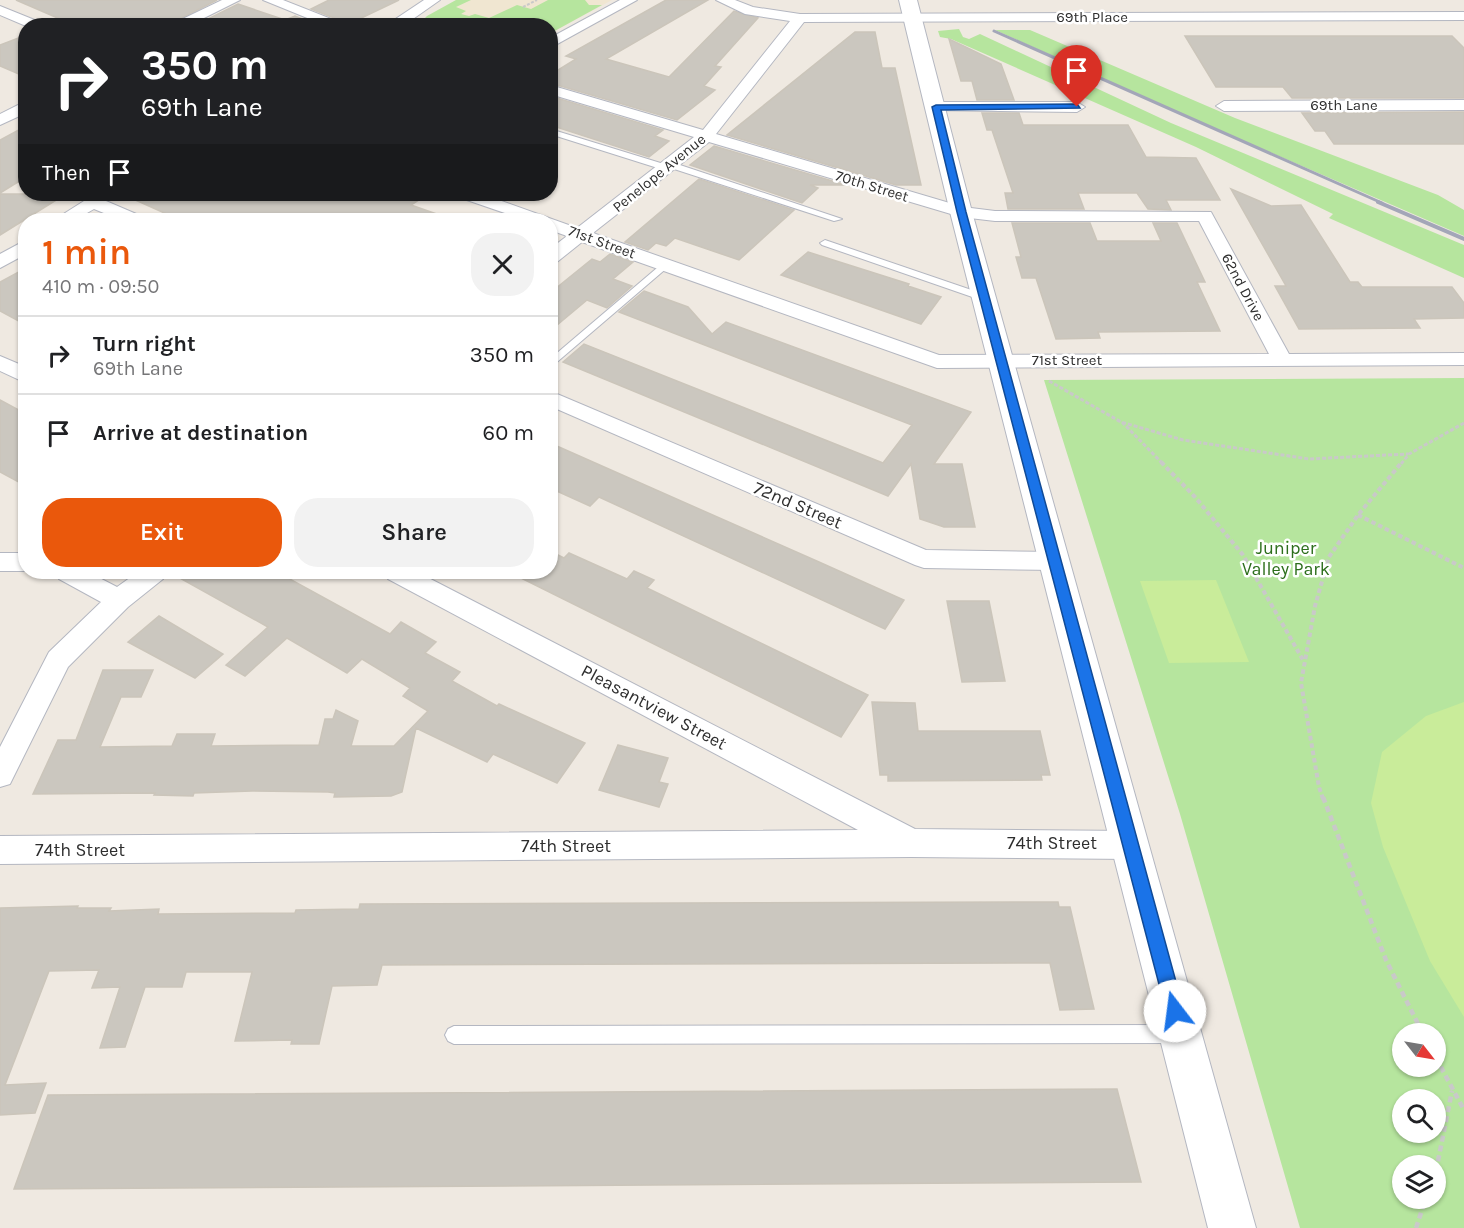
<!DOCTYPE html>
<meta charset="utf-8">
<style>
body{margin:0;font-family:Karla,sans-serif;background:#f2f2f2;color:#202124;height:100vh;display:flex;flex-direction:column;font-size:22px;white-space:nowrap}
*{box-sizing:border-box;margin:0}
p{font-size:20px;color:#757577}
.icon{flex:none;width:33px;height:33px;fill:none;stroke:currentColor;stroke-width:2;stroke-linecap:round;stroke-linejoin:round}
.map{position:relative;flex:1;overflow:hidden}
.sheet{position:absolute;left:18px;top:213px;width:540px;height:366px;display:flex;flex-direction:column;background:#fff;border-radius:24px;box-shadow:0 2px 4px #0004}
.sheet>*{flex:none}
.hud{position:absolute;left:18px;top:18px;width:540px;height:183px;border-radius:24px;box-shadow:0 2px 4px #0004;background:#202124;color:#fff;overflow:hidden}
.needle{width:39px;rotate:121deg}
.controls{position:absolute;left:1392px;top:1023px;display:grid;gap:12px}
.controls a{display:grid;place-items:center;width:54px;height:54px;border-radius:50%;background:#fff;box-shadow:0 2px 4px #0004;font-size:30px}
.pin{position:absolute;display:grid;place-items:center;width:51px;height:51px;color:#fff;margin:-62px -26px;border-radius:50% 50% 50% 0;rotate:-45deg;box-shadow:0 0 6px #0007}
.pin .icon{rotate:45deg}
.me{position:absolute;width:66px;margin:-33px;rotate:345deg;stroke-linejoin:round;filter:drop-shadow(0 0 4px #0008)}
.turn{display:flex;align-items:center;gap:21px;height:126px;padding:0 24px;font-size:27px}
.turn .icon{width:78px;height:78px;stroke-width:2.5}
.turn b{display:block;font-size:42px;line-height:51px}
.then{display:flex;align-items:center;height:57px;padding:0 24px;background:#0003;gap:12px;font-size:22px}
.round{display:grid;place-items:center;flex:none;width:63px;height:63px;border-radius:24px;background:#f2f2f2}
.summary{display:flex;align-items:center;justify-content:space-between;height:102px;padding:0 24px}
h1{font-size:36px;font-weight:600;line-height:45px;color:#ea580c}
.action{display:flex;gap:12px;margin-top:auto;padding:12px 24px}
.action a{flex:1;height:69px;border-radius:24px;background:#ea580c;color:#fff;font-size:24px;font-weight:600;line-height:69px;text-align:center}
.action a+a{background:#f2f2f2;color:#202124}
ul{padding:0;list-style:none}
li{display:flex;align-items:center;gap:18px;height:78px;padding:0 24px;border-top:2px solid #e0e0e0}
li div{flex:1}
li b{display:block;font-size:22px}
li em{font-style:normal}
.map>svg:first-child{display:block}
.education{fill:#f0e6d1}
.green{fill:#b6e59e;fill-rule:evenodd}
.pitch{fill:#c9ec9a}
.building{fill:#cbc7bf;stroke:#cbc5ba;stroke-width:1.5}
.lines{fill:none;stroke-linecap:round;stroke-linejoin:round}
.lane-casing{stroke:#b4b7c1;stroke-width:2}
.street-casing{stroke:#b4b7c1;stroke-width:2}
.secondary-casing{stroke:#b4b7c1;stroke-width:2}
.path-far3{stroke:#c9c9c9;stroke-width:2;stroke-dasharray:3 1.5;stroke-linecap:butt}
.path-far2{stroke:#c9c9c9;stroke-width:3;stroke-dasharray:4 2;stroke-linecap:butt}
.path-far1{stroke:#c9c9c9;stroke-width:4;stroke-dasharray:4.5 3;stroke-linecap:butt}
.path{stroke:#c9c9c9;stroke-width:4.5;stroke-dasharray:6 4;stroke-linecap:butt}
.lane{fill:#fff;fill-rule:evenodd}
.street{fill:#fff;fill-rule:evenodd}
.secondary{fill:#fff;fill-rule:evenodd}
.rail-far1{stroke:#a3a6b8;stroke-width:3}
.rail{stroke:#a3a6b8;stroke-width:4}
.route{fill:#1a73e8;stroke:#114b97;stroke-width:1.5}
.labels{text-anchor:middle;stroke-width:5;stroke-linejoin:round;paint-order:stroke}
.far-street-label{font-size:15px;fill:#2e2e2e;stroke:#fff}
.street-label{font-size:18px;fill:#2e2e2e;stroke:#fff}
.park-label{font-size:18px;fill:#2c6e1b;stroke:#fff}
</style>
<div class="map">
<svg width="1464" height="1228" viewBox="0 0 1464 1228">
<rect width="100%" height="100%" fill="#efe9e1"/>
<path class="education" d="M456,0h156l-61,33 -1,-7h-136z"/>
<path class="green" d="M456,0h15l-15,7 10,4 -5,3 8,2 6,-2 14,4 28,-13 14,4 17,-9h37l4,5h13l-51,28 -1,-7h-136l6,-5 5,1 4,-3 -4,-1 2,-2z
M959,29l4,8 6,2 11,-5 191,89 293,122v33l-135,-60 4,-4 -137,-67 -245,-108 -11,-2 -2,-6z
M995,30h35l205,88 203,77 26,15v26l-262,-113z
M1464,378v850h-164l-120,-414 -136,-434zM1402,1034h34v32h-34zM1402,1100h34v32h-34zM1402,1166h34v32h-34z"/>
<path class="pitch" d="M1216,580l33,82 -80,1 -29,-82z
M1464,702v315l-34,-56 -47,-114 -12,-44 11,-51 44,-36z"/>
<path class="building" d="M16,0h201l-51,26h-90z
M329,0h70l-50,24 -38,-15z
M666,0h42l-102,59 63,18 65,-66 24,7 -43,48 6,1 -17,19 11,4 -38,30 -127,-37v-8l26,-16 -10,-3z
M238,4l47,16 10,-4 25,10h-126z
M855,32h20l7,36h13l26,117h-25l-169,-50z
M26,35v42l-26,-11v-21z
M1185,36h267l12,12v50h-172l-9,-11h-67z
M949,39l52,25 13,36h-37l-5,-19h-11z
M550,96l113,34 -8,6 14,5 -20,16 -99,-32z
M1464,112v32h-130l-9,-13h-10l-13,-18z
M982,113h37l4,12h105l18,32 50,1 24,42h-54l5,10 -23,-1 -11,-16h-59l6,16h-76l-3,-16h8l-21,-63h-5z
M26,126v51l-26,16v-53z
M714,146l132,39h-36l8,3 -16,15 -112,-38z
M699,179l95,31 -55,50 -64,-22 -9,8 -10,-3 -8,7 -23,-8z
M1231,189l40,17 30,-1 49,77h8l4,5h90l12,16v15l-50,1 6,9 -121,1 -24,-43h11z
M0,194h66l-66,41z
M122,194h306l-17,11 37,13 -1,2h-267z
M1012,223h78l7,18h64l-8,-18h24l28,59h-8l23,49 -122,1 2,6 -44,1 -20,-61h-14l-6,-21h5z
M808,252l101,32 -1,2 33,11 -20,27 -140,-49z
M610,254l23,8 -20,17 19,7 -25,22 -20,-8 -37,31v-38l42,-34 8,3z
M26,268v57l-26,-14v-29z
M644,291l44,16 24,27 14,-12 245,90 -37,52h28l13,63h-31l-24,-8 -9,-55 -23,32 -325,-134 21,-18 299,119 29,-38 -293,-113z
M0,400l26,14v72l-26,-14z
M550,443l269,119 85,38 -19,29 -286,-132 -9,9 -40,-18z
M550,551l14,7 5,-5 58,26 7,-8 20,9 -7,8 221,107 -27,42 -332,-165h41z
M169,572h108l113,62 11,-12 35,20 -11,11 35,19 -8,9 45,25 2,-2 86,39 -28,40 -64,-29 -6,8 -71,-34 -14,64 -11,4 -57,1 1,-4 -7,-1 -76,-1 -58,2 -1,3 -39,-1 1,-2 -122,1 25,-54h18l27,-70h50l-12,27h-20l-21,50 72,-1 5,-12h38l-4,12 108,-1 6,-26h8l3,-9 22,11 -7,25h43l34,-35 -25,-15 7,-8 -48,-29 -15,14 -60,-35 -42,38 -19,-11 42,-38z
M947,601h42l16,80 -43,1z
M159,616l64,38 -28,24 -67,-36z
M872,702l43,1 3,28h122l10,44h-9l1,5 -154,1v-6h-8z
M618,745l50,13 -9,24 9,2 -9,23 -60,-17z
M1058,902l1,5h11l24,102 -34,1 -10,-47 -668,2 -5,20 -45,1 -13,58h-28l1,-4 -57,1 17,-69h-66l-4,15h-37l-20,60 -25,1 20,-61 -28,1 7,-18 -50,1 -44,114 41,-2 -11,30 -35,2v-207l78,-2 -1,2h34l-2,3 50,-2 -1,5 137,-1 1,-3 63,-1 1,-5z
M1117,1089l24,93 -1127,7 34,-94z"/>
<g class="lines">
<g class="lane-casing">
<path id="lane" d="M550,129l117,36 7,-2 168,56 -8,2 -163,-53 -7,2 -114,-36z
M825,240l164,56 1,2 -1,2h-8l-159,-55 -2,-2z
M664,262l5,3 -1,2 -118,101v-9z
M1175,1025l6,3 3,6 -3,6 -6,3 -721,1 -6,-3 -3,-6 3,-6 6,-3z"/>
</g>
<g class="street-casing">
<path id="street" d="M222,0h18l-52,26h-20z
M263,0h20l66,26h-22z
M424,0h16l-37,26h-18z
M620,0h17l-87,48v-10z
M716,0h19l18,7 47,7 664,-2v8l-660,2 -88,112 247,73 32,4 216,1 78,142 175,-1v12l-527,3 -355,-126 -25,20 -7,1v-14l17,-13 -17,-6v-10h-25l-64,-22 -2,-4h23l95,34 117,-91 -144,-43v-9l153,45 87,-109 -45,-7zM709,142l252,75 34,4h204l70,133 -330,1 -346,-122z
M0,6l42,17 2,3h-18l-26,-11z
M1464,100v10l-240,1 -8,-5 8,-5z
M26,101v12l-26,12v-11z
M936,102h141l8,5 -8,5 -147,-2 -2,-3z
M95,194h19l-8,7 35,15 3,4h-23l-27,-11 -19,11h-21z
M26,240v14l-26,14v-14z
M0,356l26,11v16l-26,-12z
M550,391l376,159 130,2 9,3 3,6 -3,6 -9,3 -132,-2 -9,-3 -365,-159z
M0,553h26v18h-26z
M56,572h32l29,15 21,-15h28l-3,7 -35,28 -60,60 -58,117 -10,3v-40l49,-95 52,-50 -42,-23z
M385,572h32l498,257 217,2 11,4 4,10 -4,10 -11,4 -221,-2 -911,7v-28l858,-6 -470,-251z"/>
</g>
<g class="secondary-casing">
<path id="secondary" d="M899,0h18l55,212 284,1016h-48l-258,-1016z"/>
</g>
<path class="path-far3" d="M523,7l14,-7"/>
<path class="path-far2" d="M1049,381l72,41 62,18 126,19 99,-5
M1122,422l41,42
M1401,464l8,-10 55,-31"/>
<path class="path-far1" d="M1161,462l34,35 48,58 60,105
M1358,515l106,53
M1323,799l-4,-12 -18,-104 14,-77 14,-49 29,-42 44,-53"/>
<path class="path" d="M1323,797l63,163 37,74
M1436,1058l28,52
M1436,1171l16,-80
M1416,1228l10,-30"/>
<use href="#lane" class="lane"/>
<use href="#street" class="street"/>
<use href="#secondary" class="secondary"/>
<path class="rail-far1" d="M994,31l388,172"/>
<path class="rail" d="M1378,202l86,37"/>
</g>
<path class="route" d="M1077,104l3,4 -139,2 25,102 218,799 -3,7 -6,2 -7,-2 -2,-7 -209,-799 -25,-105 4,-2z"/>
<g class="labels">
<g class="far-street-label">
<text x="1092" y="22">69th Place</text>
<text x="1344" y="110">69th Lane</text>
<text transform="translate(659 173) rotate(-39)" y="5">Penelope Avenue</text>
<text transform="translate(872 186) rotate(17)" y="5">70th Street</text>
<text transform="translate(602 242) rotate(20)" y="5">71st Street</text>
<text transform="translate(1243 287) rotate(62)" y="5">62nd Drive</text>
<text x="1067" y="365">71st Street</text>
</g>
<g class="street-label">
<text transform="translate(798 505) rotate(23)" y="6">72nd Street</text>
<text transform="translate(654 707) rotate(28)" y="6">Pleasantview Street</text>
<text x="1052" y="849">74th Street</text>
<text x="566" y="852">74th Street</text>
<text x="80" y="856">74th Street</text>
</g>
<g class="park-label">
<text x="1286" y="554">Juniper<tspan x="1286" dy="21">Valley Park</tspan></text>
</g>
</g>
</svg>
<div class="controls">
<a><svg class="needle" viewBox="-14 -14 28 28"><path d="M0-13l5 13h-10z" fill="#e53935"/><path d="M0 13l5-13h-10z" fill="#757577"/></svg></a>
<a><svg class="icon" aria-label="search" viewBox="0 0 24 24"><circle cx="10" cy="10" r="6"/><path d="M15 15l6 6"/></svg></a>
<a><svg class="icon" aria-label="layers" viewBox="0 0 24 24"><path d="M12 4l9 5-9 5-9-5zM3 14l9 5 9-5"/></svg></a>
</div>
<div class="pin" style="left:1077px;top:107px;background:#d93025"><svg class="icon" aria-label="arrive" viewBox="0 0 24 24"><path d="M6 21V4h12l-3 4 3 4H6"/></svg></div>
<svg class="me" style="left:1175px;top:1011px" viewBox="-20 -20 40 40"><circle r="19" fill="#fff"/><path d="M0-13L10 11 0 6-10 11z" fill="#1a73e8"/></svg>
<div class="hud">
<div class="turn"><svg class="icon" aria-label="right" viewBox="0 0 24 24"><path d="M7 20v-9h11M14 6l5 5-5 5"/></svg><div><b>350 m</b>69th Lane</div></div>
<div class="then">Then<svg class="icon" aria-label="arrive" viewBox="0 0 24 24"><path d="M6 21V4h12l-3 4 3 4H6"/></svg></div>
</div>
<section class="sheet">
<div class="summary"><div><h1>1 min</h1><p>410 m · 09:50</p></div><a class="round"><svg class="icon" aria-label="close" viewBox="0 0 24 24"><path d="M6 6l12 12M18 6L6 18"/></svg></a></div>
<ul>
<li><svg class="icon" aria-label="right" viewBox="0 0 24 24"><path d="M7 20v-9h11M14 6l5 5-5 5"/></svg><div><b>Turn right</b><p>69th Lane</p></div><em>350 m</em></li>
<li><svg class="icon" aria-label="arrive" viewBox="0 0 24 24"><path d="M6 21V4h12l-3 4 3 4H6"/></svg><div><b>Arrive at destination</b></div><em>60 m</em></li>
</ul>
<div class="action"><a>Exit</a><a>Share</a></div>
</section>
</div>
